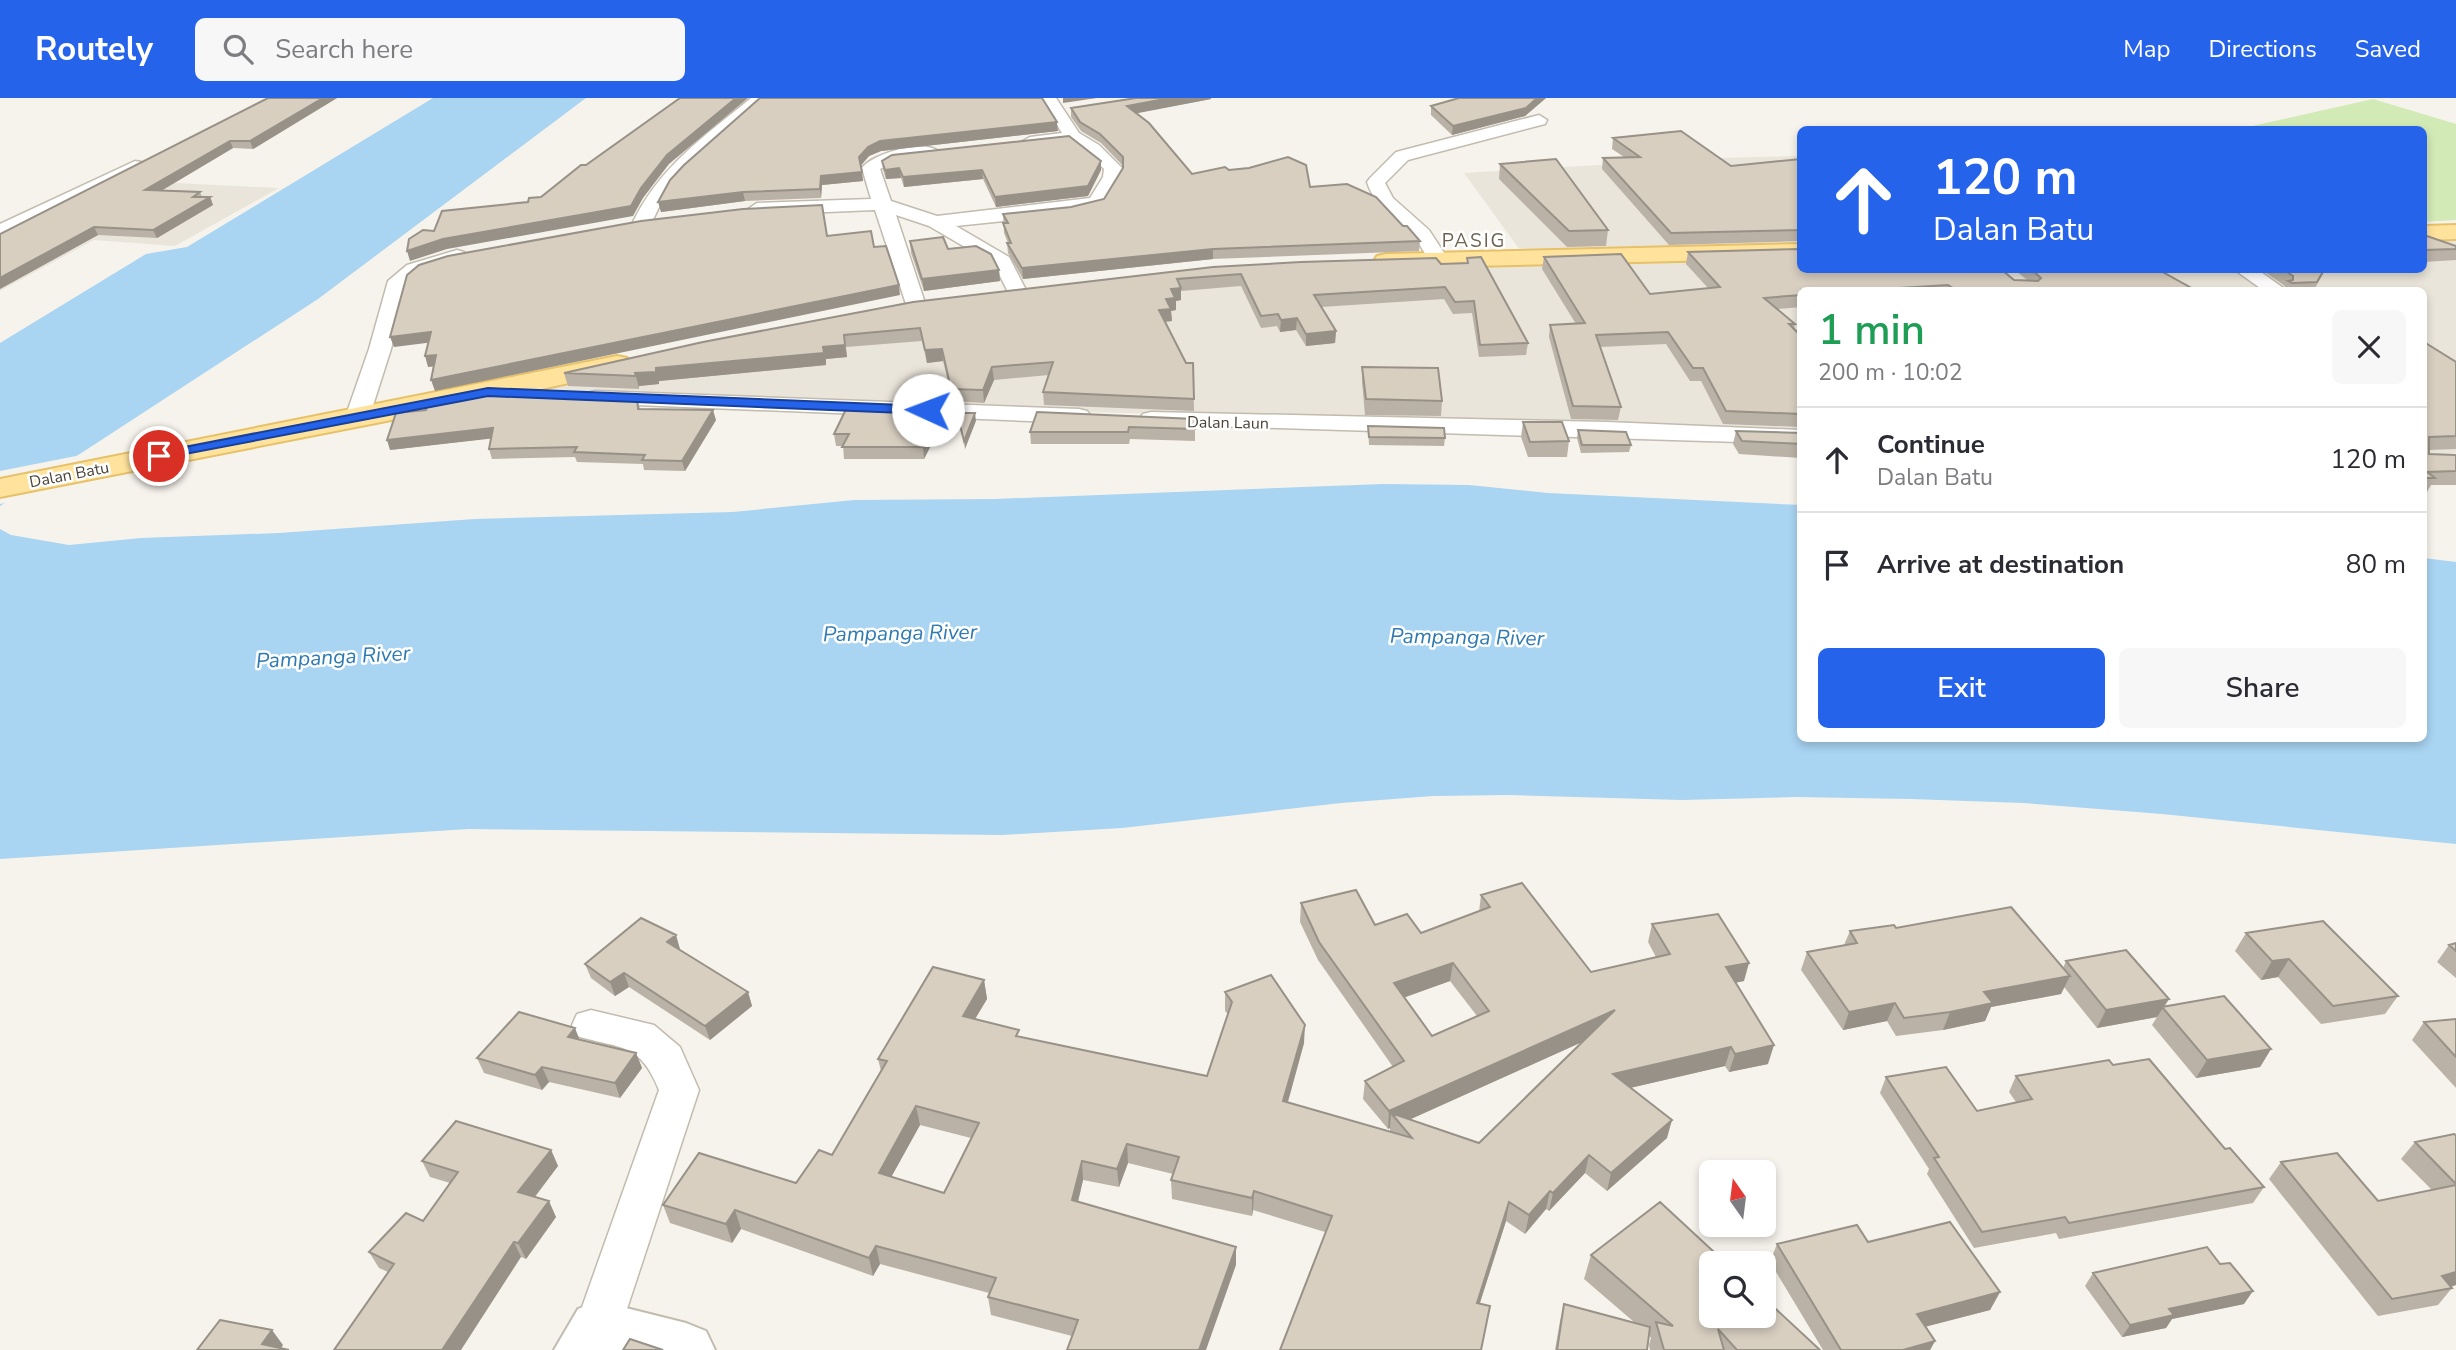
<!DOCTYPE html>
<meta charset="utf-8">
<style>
body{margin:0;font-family:"Nunito Sans",sans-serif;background:#f7f7f7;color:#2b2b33;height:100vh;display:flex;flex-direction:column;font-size:26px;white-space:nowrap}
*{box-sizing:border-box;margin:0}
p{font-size:23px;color:#7c7c81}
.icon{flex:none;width:38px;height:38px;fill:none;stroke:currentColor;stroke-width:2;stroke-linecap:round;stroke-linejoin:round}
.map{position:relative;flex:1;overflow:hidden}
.details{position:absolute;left:1797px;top:189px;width:630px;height:455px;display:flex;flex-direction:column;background:#fff;border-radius:10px;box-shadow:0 4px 10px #0003}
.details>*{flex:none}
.guide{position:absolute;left:1797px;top:28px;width:630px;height:147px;border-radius:10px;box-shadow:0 4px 10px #0003;background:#2563eb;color:#fff;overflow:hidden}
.needle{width:46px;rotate:346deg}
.tools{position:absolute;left:1699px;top:1062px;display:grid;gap:14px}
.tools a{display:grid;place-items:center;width:77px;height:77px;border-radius:10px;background:#fff;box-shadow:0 4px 10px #0003;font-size:35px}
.pin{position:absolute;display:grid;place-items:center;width:60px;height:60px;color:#fff;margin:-30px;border:4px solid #fff;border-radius:50%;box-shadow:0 2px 7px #0007}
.me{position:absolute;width:77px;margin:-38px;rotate:272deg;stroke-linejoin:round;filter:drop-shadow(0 0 5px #0008)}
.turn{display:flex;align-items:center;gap:24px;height:147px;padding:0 21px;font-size:32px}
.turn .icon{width:91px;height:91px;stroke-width:2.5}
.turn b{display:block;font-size:49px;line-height:60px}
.round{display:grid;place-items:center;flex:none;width:74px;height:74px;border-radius:10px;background:#f7f7f7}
.overview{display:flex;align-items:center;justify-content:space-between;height:119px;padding:0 21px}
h1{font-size:42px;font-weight:600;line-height:52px;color:#1e9e55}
.action{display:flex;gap:14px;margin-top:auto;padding:14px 21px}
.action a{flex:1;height:80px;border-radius:10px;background:#2563eb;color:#fff;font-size:28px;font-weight:600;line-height:80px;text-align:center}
.action a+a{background:#f7f7f7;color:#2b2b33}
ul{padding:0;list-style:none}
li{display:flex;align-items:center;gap:21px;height:105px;padding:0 21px;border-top:2px solid #e1e1e2}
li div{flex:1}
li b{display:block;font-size:26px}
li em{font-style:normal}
header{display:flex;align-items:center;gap:42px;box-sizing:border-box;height:98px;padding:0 35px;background:#2563eb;color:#fff}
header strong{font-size:33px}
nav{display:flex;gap:38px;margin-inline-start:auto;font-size:24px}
.search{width:490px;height:63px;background:#f7f7f7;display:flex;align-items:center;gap:18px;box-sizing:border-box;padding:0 24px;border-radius:10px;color:#7c7c81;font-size:26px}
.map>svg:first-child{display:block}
.residential{fill:#eae5da}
.green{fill:#d2eab5}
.water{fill:#a9d4f2}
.pier{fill:#f6f3ec}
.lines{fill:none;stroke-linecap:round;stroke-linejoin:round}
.minor-casing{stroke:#c2bbae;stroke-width:3}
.tertiary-casing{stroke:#c2bbae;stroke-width:4}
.primary-casing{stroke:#e6c16a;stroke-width:4}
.minor{fill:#fff;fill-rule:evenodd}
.tertiary{fill:#fff;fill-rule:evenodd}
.primary{fill:#ffe39c;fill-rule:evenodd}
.wall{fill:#bab2a6;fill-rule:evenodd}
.shaded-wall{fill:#979187}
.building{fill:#d8cfc1;stroke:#979187;stroke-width:2;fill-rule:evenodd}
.route{fill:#2563eb;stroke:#184099;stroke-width:2}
.labels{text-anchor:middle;stroke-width:5;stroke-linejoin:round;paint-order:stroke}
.far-street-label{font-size:16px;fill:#4b4439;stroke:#fff}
.far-quarter-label{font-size:19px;letter-spacing:2px;fill:#6e6250;stroke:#fff}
.water-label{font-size:21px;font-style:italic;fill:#2e7ab2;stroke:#fff}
</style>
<header>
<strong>Routely</strong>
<div class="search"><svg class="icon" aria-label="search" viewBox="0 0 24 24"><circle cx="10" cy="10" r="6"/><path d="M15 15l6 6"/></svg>Search here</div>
<nav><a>Map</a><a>Directions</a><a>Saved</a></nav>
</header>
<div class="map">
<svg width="2456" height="1252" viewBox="0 0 2456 1252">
<rect width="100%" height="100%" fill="#f6f3ec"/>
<path class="residential" d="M1801,58v90l-276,11 -61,-84 252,-15z
M115,82l164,8 -104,58 -81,-6 -94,51v-60z
M2456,142v213l-32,1v-164h-623v144l-936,-29 -336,-17 379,-76 490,-48 395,-6 8,12h623v-29z"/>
<path class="green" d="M2373,1l83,25v96l-32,2v-92l-185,-1z"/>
<path class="water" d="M433,0h153l-268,201 -318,207v-163l146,-89 41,-7z
M1383,386l86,1 79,8 253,12v233h623v-180l32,4v282l-294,-30 -139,-11 -112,-4 -116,-2 -113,3 -173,-5 -76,1 -92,7 -219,25 -120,7 -534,-6 -468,30v-330l11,6 58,10 72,-7 138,-5 196,-14 258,-7 121,-12 141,-1z"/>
<path class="pier" d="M86,356l-72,47 -14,3v-33z"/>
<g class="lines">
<g class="minor-casing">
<path id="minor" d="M751,0h18l-85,75 -23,30 -11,23h-14l-3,-4c26,-55 73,-87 118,-124z
M1040,0h16l23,35 20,12 23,23 -1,9 -17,29 -33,8 -115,12 53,31 17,33 -3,4h-14l-15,-30 -65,-38 -33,-11 29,88 -4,4h-14l-32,-97 -118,5 -9,-6 9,-6 114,-4 -9,-31c11,-15 64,-30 77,-16l-3,4 -40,5 -16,8 11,32 46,15 153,-18 13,-21 1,-8c-9,-9 -20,-21 -32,-25 -16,-6 -38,11 -51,-2l9,-5 32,-4z
M1539,17l8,5 -2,4 -137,36 -23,23 8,15 36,32 19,29 -3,4h-14c-6,-9 -11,-19 -18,-28 -17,-19 -38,-27 -46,-53l3,-4 26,-26z
M135,63l6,1 3,4 -3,4 -141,67v-13z
M457,152l7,2 3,4 -3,4 -43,13 -13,11 -17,65 -22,69 -4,5 -8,2 -8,-2 -4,-5 24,-69 19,-68 19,-16z
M2235,172h23l28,20h-23z
M595,293l484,18 8,2 4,5 -4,5 -8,2 -492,-20 -4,-5 4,-5z
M1151,314l456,10 194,8v14l-658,-20 -4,-5 4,-5z
M591,912l63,15 26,22 19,43 -78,237 -7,15 -16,6 -16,-6 -7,-15 84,-237c-19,-48 -39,-41 -82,-54l-5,-11 5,-11z"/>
</g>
<g class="tertiary-casing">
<path id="tertiary" d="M598,1203l88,22 20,8 9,19h-161l24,-41z"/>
</g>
<g class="primary-casing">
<path id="primary" d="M2456,127v14l-32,1v-14z
M1801,146v14l-415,10 -9,-2 -3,-5 3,-5 9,-2z
M617,258l10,2 4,6 -4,6 -139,31 -488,96v-18z"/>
</g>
<use href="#minor" class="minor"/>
<use href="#tertiary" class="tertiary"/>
<use href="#primary" class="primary"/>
</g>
<path class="wall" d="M268,0h69l-84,51 -20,-1 -72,43 39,1 2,5h8l3,8 -56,33 -59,-3 -98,54v-55z
M760,0l298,33 -177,20 -12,5 -8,10 2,15 -41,4 -1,13 -76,3 -84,11z
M1136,0h75v1l-75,14 56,61 37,-4 81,17 93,39 17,15 -1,10 -206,8 -190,20 -15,-26 -1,-10h1l-4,-10 -1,-19 68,-7 33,-8 19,-31v-2l-22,-23 -20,-12 -10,-14v-9z
M1459,0h87l-21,18 -73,19 -21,-20v-9z
M1613,40l118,28 70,-7v82l-132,4 -67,-76 1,-11 21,-1 -12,-8z
M882,63l219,9 -13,26 -92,11 -13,-28 -79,8 -3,-9 -15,1 -3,-9z
M1500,66l108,66 -2,16 -39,1 -68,-68z
M2424,137l32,11v14l-32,2z
M910,143l38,8 51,21 1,11 -76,10 -13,-38z
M1688,154l326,28h13l-12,-10h144l36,20h-394v17l-24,2 18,15 -1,5 7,7v91l-78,-3 -22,-43h-11l-24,-37 -66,3 21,60 -3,13 -47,-1 -22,-82 1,-12 26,-1 -34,-55 2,-12 106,37 58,-6 -22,-24z
M1467,160l61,85 -2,12 -47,2 -7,-44 -19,1 -9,-15 -123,8 15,24 -1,12 -29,3 -10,-16 -16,2 -3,-6 -16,2 -20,-42 -60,5v9l-5,1v9l-5,1 1,10 -7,1 21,41h7l1,48 -150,-6 -1,-13 6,-17 -55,5 -10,23 -31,-2 -10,-40 -16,2 -5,-22 -76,6 1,10 -21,2v6l-167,16v3l-20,2v3l-71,-3 -4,-13 649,-106 254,-4z
M2262,172h63l-11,20h-31l2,-4z
M2424,244l32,20v87l-27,1v4l27,1v30h-25l-4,7h-3z
M1362,269l80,34 -1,15 -76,-1 -3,-33z
M637,299l3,12 76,11 -31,51 -41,-1 -1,-6 -66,-2 -2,-5 -83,2 -3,-10 2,-11 -101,12z
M942,310l2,12 -20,39h-80l-1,-13h-7l-2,-12z
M1195,321v22l-65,-2 -1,5h-98l-1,-12z
M1523,324l46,19 -2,16h-39l-7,-20z
M1368,328l77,12 -1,8 -75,-1z
M1578,332l53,15 -2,7 -48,1 -4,-15z
M1736,333l65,2v25l-62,-4 -6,-10z
M1481,797l110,77 65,-15 -8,-15 4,-18 92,57 -9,2 33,81 -39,8 -4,-6 -95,22 37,50 -60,53 -22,-18 -36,38 -3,-2 -21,25 -19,-13 -26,82 1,47 -156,-118 -72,-22 -1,6 -80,-17 -1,-19 2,-6 -45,-11 -9,24 -36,-7 -5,22 158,63 -164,71 -81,-21 -3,-18 1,-4 -109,-29 -7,12 -132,-47 -9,14 -62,-20 -7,-18 133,-22 36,-28 49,-84 -3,-12 106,-79 3,19 -12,20 45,18 187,39 21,-62 -3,-3v-19l79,51 -16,59 102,30v-4l-2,1 -25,-30 2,-18 28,-14 -75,-107 -18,-38 1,-19 74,22 46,8 58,-21zM1450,883l27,35 -45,20 -28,-39zM1584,943l-105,102 -69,-24zM920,1027l51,13 -27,55 -53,-16z
M1896,830l167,40 3,-7 103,38 -5,8 107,42 -11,18 -64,11 -44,-53 5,-8 -60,11 -33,-41 -3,7 -70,13 -6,14 -42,9 -47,6 -9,-15 -44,9 -42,-60 6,-18 37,-7 6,-14z
M2246,835l152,63 -13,18 -64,10 -43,-47 -17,3 -26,-29z
M676,837l3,14 69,43 4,14 -42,34 -81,-53 -14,9 -24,-18 -6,-14z
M2456,845v35l-19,-16 12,-17z
M2456,921v69l-44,-48 12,-18z
M580,942l56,13 6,15 -22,30 -71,-16 -7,8 -58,-17 -7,-15z
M2113,967l112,84 39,38 -11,16 -194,36 -3,-6 -82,15 -47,-74 2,-5 -49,-76 6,-16 91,34 39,-9 -7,-10 7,-16z
M2456,1037v150l-5,2 1,1 -14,17 -60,11 -109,-137 12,-17 97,39 54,-11 -31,-31 14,-17z
M551,1052l7,16 -23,31 21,20 -30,42 -5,-2 -133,15 -9,-4 -10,-16 54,-31 27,-38 -20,-6 -8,-16z
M1868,1144l132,50 -10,18 -65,17 10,14 -5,9h-107l-53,-88 7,-18z
M1591,1157l229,95h-170l-1,-5 2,-7 -2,-3 -2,15h-92l5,-29 4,-17 70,18 -50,-43z
M2093,1175l151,31 -72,15 -6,9 -44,9 -37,-51z"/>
<path class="shaded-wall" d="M323,0h14l-84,51 -3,-8z
M736,0h12l-79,66 -26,34 -10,18 -186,33 -37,12 -3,-10 36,-12 198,-51 26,-33z
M1063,0h34l-34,5z
M1170,0h41v1l-83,16 -1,-9z
M1537,0h9l-21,18 -73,19 1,-9z
M1057,24l1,9 -177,20 -12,5 -9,10 -1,-9 9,-10 12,-6z
M230,43l3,7 -84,50 -4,-8z
M1101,63v9l-13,26 -92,11 -1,-10z
M899,70l2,10 -15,1 -1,-9z
M982,72l1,9 -79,8 -1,-10z
M862,74l1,9 -41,4 -1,13 -1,-9 1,-13z
M743,94l2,9 -84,11 -3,-10z
M210,99l3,8 -56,33 -4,-8z
M94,129l4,8 -98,54v-11z
M1213,151v10l-190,20 -1,-11z
M999,172l1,11 -76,10 -2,-12z
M899,187l1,10 -465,96 -4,-11z
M1181,190v12l-5,1v9l-5,1 1,10 -12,1 -1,-12 12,-21z
M1297,220l-1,12 -16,2 1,-12z
M1336,233l-1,12 -29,3v-12z
M431,234l3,10 -40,5 -4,-10z
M844,237l3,22 -21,2v6l-167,16v3l-20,2v3l-3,-13 -1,-3 21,-5 167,-21z
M942,251l1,12 -16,2 -2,-13z
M436,257l3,11 -11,1 -3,-11z
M992,269l2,13 -10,23 -1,-13z
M942,310l2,12 -20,39 -1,-12z
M713,312l3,10 -31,51 -3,-10z
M975,315l1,8 -11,28 -1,-8z
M493,330l3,10 -106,12 -3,-10z
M676,837l4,14 -8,7 -5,-14z
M2289,861l-11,18 -17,3 11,-19z
M1453,865l-3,18 -58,21 2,-19z
M1749,865l-5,18 -23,4 5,-18z
M624,875l5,14 -14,9 -5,-14z
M2070,878l-9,18 -70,13 -6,14 -42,9 7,-18 34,-20z
M984,882l3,19 -21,35 -3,-18z
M748,894l4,14 -42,34 -5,-14z
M2169,901l-12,18 -60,11 9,-18z
M1895,905l-8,18 -44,9 6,-18z
M1615,912l-4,19 -211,95 -9,-11 -1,15 -2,1 1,-18z
M1305,927l-1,18 -21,76v-18z
M575,930l6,15 -13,-6z
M1774,947l-6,19 -39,8 6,-18z
M1731,949l-6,19 -117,27 5,-19z
M2271,951l-11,18 -64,11 11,-18z
M636,955l6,15 -22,30 -5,-15z
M542,969l7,15 -7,8 -7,-15z
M916,1008l4,19 -37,67 -4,-19z
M1672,1022l-5,18 -60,53 4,-18z
M1127,1046l1,19 -9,24 -2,-18z
M551,1052l7,16 -32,42 -8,-16z
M1589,1057l-4,18 -36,38 4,-18z
M1082,1063l1,19 -9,38 -2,-18z
M1254,1093l-1,19 -1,6v-18z
M1550,1093l-4,18 -21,25 4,-19z
M549,1103l7,16 -30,42 -8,-16z
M1509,1104l-3,19 -32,100 3,-18z
M735,1112l6,19 -9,14 -6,-19z
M514,1144l7,15 -60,93h-19z
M876,1148l4,18 -7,12 -4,-18z
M1236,1149v18l-30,85h-7z
M2456,1174v13l-28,7 14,-16z
M2253,1193l-9,13 -72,15 -6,9 -44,9 8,-12 39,-16z
M2000,1194l-10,18 -82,21 9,-17z
M272,1232l11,15 -3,5 -18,-6z
M1935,1243l-5,9h-27z"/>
<path class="building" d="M268,0h55l-73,43h-20l-85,49 55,2 -7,5h17l-57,33 -59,-3 -94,51v-44z
M680,0h56l-69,57 -26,33 -10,18 -188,33 -36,12 2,-12 14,-9 11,1 8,-20 86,-9 1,-4 12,-1 40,-32h5z
M760,0h282l15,24 -177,19 -12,6 -9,10 3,15 -41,4 -1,13 -77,3 -85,10 12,-22 14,-15z
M1136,0h34l-43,8 22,17 43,51 33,-7 4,3 20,-2 39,-11 18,8 4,22 37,-3 29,13 27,29h4l13,15 -207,8 -191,19 -15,-25h4l-8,-20h5l-5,-9 68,-7 33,-8 19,-31v-11l-23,-23 -20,-12 -9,-14z
M1459,0h78l-11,10 -73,18 -22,-20z
M1681,33l50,35 70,-7v71l-130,3 -68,-75 37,-1 -27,-19z
M1069,38l32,25 -13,25 -93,11 -13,-27 -79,7 -4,-9 -14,2 -3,-9 10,-6z
M1556,61l52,71 -39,1 -69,-67z
M822,107l5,31 44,-5 3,16 12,-1 13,39 -468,95 5,-25 -11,1 6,-24 -41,5 17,-62 12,-10 29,-9 193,-35 102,-12z
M2424,137l32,11v3l-32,1z
M943,139l5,12 28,-3 15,8 8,16 -77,9 -12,-38z
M1801,151v21h201l12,10 24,1 3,-3 -9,-8h127l36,20h-239l-8,-5 -82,5h-65v5l-37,3 31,26h-6l12,12v78l-75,-3 -23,-43h-10l-25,-36 -72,3 25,72 -48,-1 -23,-81 35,-2 -41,-66 77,-3 29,40 70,-7 -32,-35z
M1481,159l47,86 -48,2 -6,-44 -19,1 -10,-15 -131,8 22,36 -30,3 -9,-16 -16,2 -3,-6 -17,2 -20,-42 -64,5 4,9 -10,1 4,9 -9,1 5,10 -12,1 27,53h7l1,36 -151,-7 10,-30 -61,5 -9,23 -32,-1 -9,-40 -17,1 -5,-22 -76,7 1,10 -22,2 1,6 -168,15v4l-21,1 1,3 -72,-3 139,-31 210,-40 300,-35 88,-5 135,-4 5,6 27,-1 -1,-5z
M2284,172h40l-7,12 -25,1 -4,-2 5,-1v-4z
M2424,244l32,20v74l-27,1v17l27,1v16l-29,1 8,6h-11z
M1362,269l76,1 4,33 -76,-2z
M499,293l138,6 1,12 75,1 -31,51 -40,-1 3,-5 -71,-3 3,-5 -88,2 4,-21 -106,12 9,-27 30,-3 1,-5z
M848,307l94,3 -19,39h-81l7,-13h-15z
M1037,314l158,7v10l-66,-2 -1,5h-98z
M957,315h18l-11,28z
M1523,324h39l7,19 -39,1z
M1368,328l76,2 1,10 -76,-1z
M1578,332l48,2 5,13h-49z
M1736,333l65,2v11l-59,-3z
M1522,785l69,89 79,-18 -18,-30 66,-10 31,49 -23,4 48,78 -39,9 -4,-7 -118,27 59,46 -61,53 -22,-18 -36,38 -3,-2 -21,24 -20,-13 -32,101 13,3 -9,44h-201l52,-134 -78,-25 -2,7 -81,-18 8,-23 -52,-13 -10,25 -35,-8 -10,39 164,47 -37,103h-132l11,-30 -90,-23 8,-19 -120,-32 -7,12 -134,-48 -9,14 -63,-19 36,-52 97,30 23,-33 13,5 55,-94 -9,-2 55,-92 51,13 -21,36 56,14 -3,6 191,40 25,-74 -7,-10 46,-17 34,50 -22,76 129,37 -21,-25 88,30 136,-133 -226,101 -24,-30 39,-20 -85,-119 -18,-39 55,-13 19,35 32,-11 14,19 69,-26 -9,-12zM1453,865l36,48 -57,25 -38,-53zM916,1008l63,17 -35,70 -65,-20z
M2011,809l59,69 -86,16 9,11 -43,9 -46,6 -9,-15 -46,9 -42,-60 50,-9 -7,-12 44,-6 2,3z
M641,820l35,17 -9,7 81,50 -43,34 -81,-53 -14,9 -25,-18z
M2323,823l75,75 -65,10 -44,-47 -17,2 -26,-28z
M2456,845v8l-7,-6z
M2126,852l43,49 -63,11 -40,-49z
M2224,898l47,53 -64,11 -45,-53z
M519,914l56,16 -7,9 68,16 -21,30 -73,-16 -7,8 -58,-17z
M2456,921v38l-32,-35z
M2149,961l76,90 5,-1 34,39 -195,36 -4,-6 -83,15 -48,-74 5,-1 -53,-80 60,-10 31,44 55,-12 -16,-23 93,-16 4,5z
M456,1023l95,29 -33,42 31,9 -31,42 -4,-1 -72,108h-108l60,-86 -25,-12 37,-39 17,8 35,-49 -36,-11z
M2454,1036l2,1v49l-41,-42z
M2337,1055l41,48 78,-16v87l-14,4 10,12 -60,11 -111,-137z
M1660,1104l67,62h-15v52h52v-18l56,52h-83l-19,-21 6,21h-60l-8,-28 17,4 -82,-71z
M1950,1124l50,70 -83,22 18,27 -32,9h-62l-64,-106 80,-19 11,17z
M2207,1149l13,17 10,-1 23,28 -84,18 5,6 -44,10 -37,-52z
M1564,1206l86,23 -3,23h-90z
M220,1222l52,10 -10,14 27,6h-92z
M630,1241l33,11h-40z"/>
<path class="route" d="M488,290l440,18 6,4 -6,4 -440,-18 -329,63 -6,-3 6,-4z"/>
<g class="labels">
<g class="far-street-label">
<text transform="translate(1228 324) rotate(1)" y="6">Dalan Laun</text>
<text transform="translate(69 376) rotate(-11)" y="6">Dalan Batu</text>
</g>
<g class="far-quarter-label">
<text x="1474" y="149">PASIG</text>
</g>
<g class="water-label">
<text transform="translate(900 535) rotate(-1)" y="7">Pampanga River</text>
<text transform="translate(1467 539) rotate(1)" y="7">Pampanga River</text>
<text transform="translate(333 559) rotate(-3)" y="7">Pampanga River</text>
</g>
</g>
</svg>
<div class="tools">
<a><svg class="needle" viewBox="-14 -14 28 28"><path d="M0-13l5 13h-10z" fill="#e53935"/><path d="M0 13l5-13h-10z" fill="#7c7c81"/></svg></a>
<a><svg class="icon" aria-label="search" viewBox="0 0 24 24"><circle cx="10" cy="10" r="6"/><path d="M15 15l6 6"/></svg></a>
</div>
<div class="pin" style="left:159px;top:358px;background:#d93025"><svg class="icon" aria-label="arrive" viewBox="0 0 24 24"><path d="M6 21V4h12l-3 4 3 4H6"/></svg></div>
<svg class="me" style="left:928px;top:312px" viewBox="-20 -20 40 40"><circle r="19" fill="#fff"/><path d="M0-13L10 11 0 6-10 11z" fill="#2563eb"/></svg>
<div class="guide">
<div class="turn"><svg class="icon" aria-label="ahead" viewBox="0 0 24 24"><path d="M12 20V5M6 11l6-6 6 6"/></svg><div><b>120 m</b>Dalan Batu</div></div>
</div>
<section class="details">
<div class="overview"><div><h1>1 min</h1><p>200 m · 10:02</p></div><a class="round"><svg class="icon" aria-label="close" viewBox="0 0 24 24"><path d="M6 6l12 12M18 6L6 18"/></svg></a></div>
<ul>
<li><svg class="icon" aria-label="ahead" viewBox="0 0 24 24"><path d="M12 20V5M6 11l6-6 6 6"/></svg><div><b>Continue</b><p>Dalan Batu</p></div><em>120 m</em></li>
<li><svg class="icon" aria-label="arrive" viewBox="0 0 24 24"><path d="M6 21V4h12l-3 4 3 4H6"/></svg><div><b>Arrive at destination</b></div><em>80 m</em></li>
</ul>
<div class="action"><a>Exit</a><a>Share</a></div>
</section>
</div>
